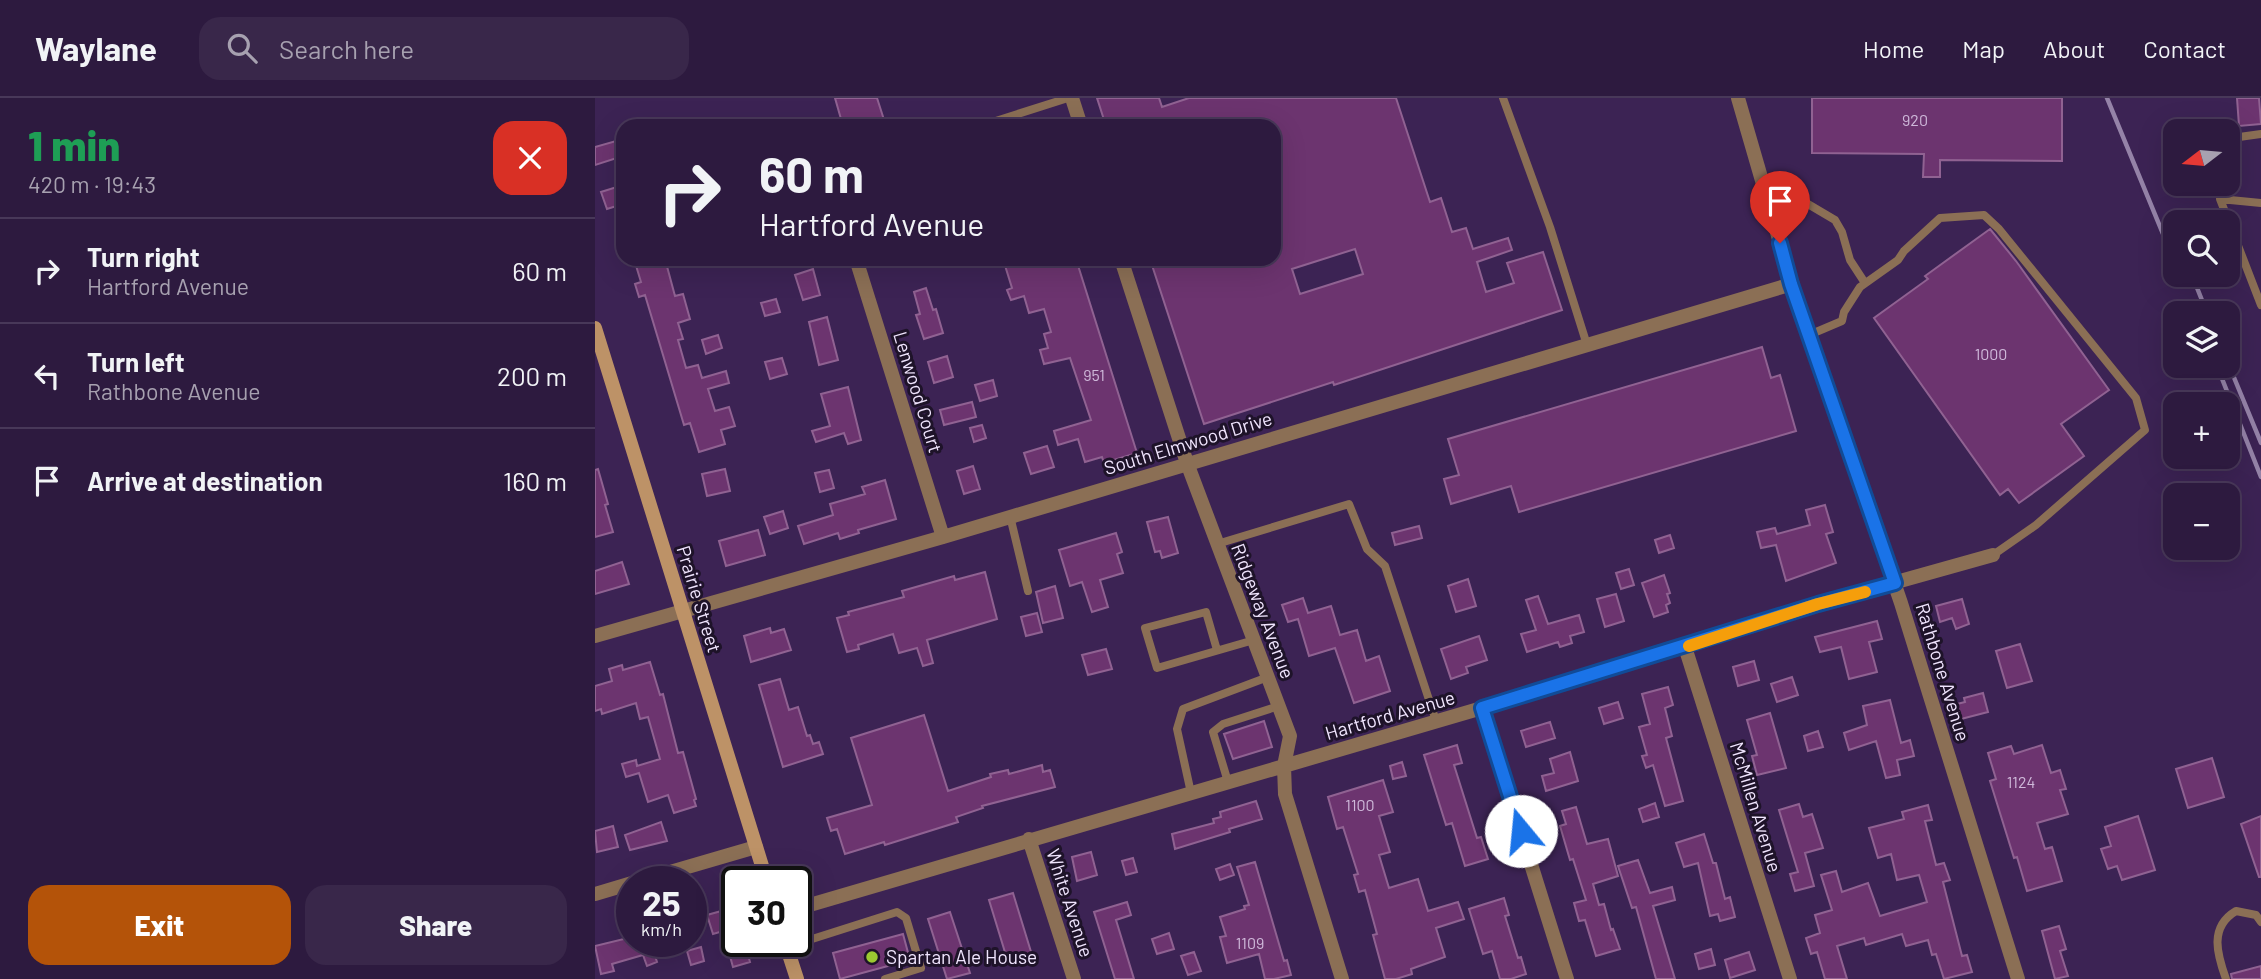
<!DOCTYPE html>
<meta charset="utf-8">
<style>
body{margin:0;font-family:Barlow,sans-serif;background:#39274a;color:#f1f3f6;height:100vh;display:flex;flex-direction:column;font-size:26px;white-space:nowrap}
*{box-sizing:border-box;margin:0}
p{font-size:23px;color:#a7a1b0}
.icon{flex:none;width:38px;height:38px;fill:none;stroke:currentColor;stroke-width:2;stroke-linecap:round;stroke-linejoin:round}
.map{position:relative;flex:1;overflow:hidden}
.panel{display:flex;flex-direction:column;background:#2d1a3f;width:595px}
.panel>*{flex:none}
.banner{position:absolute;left:21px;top:21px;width:665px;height:147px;border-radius:21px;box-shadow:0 7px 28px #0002,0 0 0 2px #483859;background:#2d1a3f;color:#f1f3f6;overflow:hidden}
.needle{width:46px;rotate:254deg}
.fabs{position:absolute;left:1568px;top:21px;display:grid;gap:14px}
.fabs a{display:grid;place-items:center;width:77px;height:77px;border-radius:14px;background:#2d1a3f;box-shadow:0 7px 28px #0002,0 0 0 2px #483859;font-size:35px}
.speed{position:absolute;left:21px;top:768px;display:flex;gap:14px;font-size:35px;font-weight:700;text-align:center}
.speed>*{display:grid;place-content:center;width:91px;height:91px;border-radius:50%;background:#2d1a3f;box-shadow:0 7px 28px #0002,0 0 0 2px #483859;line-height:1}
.speed small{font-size:18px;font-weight:400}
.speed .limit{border:4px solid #111;border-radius:10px;background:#fff;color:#111}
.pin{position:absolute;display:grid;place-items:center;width:60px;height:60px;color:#fff;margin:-72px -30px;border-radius:50% 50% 50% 0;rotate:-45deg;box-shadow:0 0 7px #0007}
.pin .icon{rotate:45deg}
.me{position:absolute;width:77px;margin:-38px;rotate:343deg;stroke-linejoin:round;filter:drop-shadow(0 0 5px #0008)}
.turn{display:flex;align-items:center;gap:24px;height:147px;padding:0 28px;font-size:32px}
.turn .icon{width:91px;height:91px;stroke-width:2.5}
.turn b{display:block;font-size:49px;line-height:60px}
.round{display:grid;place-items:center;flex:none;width:74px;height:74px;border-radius:21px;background:#39274a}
.head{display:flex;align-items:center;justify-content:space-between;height:119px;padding:0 28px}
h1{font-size:42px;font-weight:800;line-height:52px;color:#1e9e55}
.action{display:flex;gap:14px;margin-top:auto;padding:14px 28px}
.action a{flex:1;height:80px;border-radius:21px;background:#b45309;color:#fff;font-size:28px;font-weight:800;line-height:80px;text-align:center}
.action a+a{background:#39274a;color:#f1f3f6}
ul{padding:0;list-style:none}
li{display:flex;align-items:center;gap:21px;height:105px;padding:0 28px;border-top:2px solid #483859}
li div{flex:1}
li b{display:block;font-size:26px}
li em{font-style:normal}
header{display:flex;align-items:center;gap:42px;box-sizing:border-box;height:98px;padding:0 35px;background:#2d1a3f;border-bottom:2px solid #483859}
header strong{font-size:33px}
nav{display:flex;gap:38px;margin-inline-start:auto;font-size:24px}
.search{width:490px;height:63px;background:#39274a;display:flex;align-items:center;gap:18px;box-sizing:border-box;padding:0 24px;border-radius:21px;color:#a7a1b0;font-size:26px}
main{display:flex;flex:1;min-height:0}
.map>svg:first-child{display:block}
.building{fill:#6c346f;stroke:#906292;stroke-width:2;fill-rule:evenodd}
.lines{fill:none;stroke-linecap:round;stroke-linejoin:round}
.lane{stroke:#8b6f55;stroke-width:8}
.street{stroke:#8b6f55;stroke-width:14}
.secondary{stroke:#bd9267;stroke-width:14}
.rail{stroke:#9583a8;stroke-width:4.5}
.route-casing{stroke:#114b97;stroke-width:18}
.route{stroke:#1a73e8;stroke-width:12}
.slow{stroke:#f59e0b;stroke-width:12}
.poi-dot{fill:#9cca31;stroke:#1e1329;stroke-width:2.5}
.labels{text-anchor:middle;stroke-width:6;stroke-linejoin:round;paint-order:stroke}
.number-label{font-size:16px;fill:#cfb9da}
.street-label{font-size:19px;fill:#f0e5fe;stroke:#1e1329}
.poi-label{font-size:19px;fill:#f0e5fe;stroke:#1e1329;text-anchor:start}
</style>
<header>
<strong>Waylane</strong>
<div class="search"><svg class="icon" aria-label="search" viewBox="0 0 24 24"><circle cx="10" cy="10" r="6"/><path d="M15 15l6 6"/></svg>Search here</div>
<nav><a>Home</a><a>Map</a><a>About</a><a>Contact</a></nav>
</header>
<main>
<section class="panel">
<div class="head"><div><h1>1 min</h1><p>420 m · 19:43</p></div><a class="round" style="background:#d93025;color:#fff"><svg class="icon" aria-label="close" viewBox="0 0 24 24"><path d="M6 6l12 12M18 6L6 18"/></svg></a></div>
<ul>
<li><svg class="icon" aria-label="right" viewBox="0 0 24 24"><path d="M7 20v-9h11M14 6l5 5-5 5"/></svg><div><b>Turn right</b><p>Hartford Avenue</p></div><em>60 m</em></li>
<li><svg class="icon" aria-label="left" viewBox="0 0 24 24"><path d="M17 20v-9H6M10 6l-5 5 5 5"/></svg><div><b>Turn left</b><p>Rathbone Avenue</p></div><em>200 m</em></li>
<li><svg class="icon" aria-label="arrive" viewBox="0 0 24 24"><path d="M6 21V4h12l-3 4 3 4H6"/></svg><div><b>Arrive at destination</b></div><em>160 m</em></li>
</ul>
<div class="action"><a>Exit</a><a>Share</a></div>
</section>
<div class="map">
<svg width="1666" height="881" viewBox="0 0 1666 881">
<rect width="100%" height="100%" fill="#3c2354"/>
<path class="building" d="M240,0h42l9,28h-43z
M502,0h62l3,9 27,-9h207l34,104 11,-4 11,34 14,-4 7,21 35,-11 4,12 -35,12 9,30 28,-9 -7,-20 36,-11 19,58 -228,75 -1,-3 -129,42 -54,-165h124v-133h-168zM760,151l8,25 -63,20 -8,-25z
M1217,0h250v63l-122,-1v17h-17l1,-23 -112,-1z
M1642,0h22l2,26 -22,2z
M28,41v17l-28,9v-18z
M28,87v19l-16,5 -6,-17z
M1395,131l26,32 93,129 -48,34 23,32 -65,47 -11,-14 -8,6 -126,-177 54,-39 -3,-3z
M39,161h31l10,37 8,-2 7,25 -12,4 5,16 -5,1 8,28 12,-3 4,13 24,-7 3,12 -21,6 7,22 14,-4 6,19 -14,4 4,14 -26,8 -9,-29 -6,2 -39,-130 -6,2 -4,-13 6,-2z
M408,161h73l61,194 -33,10 -2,-6 -17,5 -7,-23 -20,6 -4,-14 37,-11 -21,-62 -26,6 -4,-14 8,-2 -4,-14 7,-2 -7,-23 -15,4 -5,-17 -13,4 -4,-10 5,-2z
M218,171l7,26 -17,5 -8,-25z
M331,190l7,22 3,-1 7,24 -19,6 -8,-24 4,-1 -6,-22z
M181,201l4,13 -15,4 -4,-13z
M232,219l11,43 -19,5 -10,-43z
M123,237l4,13 -16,6 -4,-14z
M1167,249l9,31 9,-3 16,56 -277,81 -8,-26 -60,18 -7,-25 15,-4 -11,-36z
M352,258l6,21 -19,6 -6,-21z
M187,260l5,16 -17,5 -5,-17z
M398,282l4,16 -17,5 -5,-16z
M253,289l13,53 -13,4 -4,-11 -28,9 -4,-11 18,-5 -9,-32z
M377,304l4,15 -32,8 -4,-15z
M387,327l4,13 -12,4 -4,-14z
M452,348l7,21 -23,7 -7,-21z
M378,368l7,23 -16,5 -7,-23z
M3,371l10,35 -3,1 8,27 -18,5v-67z
M130,371l5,22 -23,5 -5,-22z
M234,372l5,18 -14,4 -5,-19z
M290,382l11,39 -38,11 1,3 -19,6 -2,-6 -34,11 -6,-18 35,-11 -3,-11 35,-10 -3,-7z
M1230,407l8,27 -7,2 10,29 -50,18 -10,-36 -15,3 -4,-16 18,-4 2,6 33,-9 -4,-15z
M188,413l5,17 -18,6 -6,-17z
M573,419l10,36 -16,5 -2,-7 -5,1 -8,-30z
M824,428l3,12 -27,7 -3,-12z
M163,432l7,25 -39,11 -7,-25z
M521,435l6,19 -5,2 6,19 -23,7 8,27 -16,5 -10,-30 -12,4 -11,-36z
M1075,437l4,13 -15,5 -4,-13z
M27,464l7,22 -34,10v-23z
M1034,471l5,16 -13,4 -5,-16z
M390,474l12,47 -70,21 6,23 -10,3 -6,-18 -18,5 -6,-19 -35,11 1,4 -12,3 -10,-34 12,-3 -1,-3 56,-15 -2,-6 52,-15 1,4z
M1069,477l6,18 -3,1 3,9 -4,2 2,7 -14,5 -12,-34z
M873,481l8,27 -20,6 -8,-26z
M460,488l8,32 -20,5 -7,-31z
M1021,496l8,27 -19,6 -8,-28z
M943,498l10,28 31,-9 5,17 -14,4 2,7 -12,4 -2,-5 -31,10 -6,-18 15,-4 -10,-30z
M708,500l5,15 23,-7 9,29 17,-5 9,31 13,-5 11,35 -36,12 -19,-55 -26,8 -11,-37 -10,3 -6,-17z
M1367,501l7,25 -13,5 -4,-11 -12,4 -4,-16z
M442,515l5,19 -16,4 -5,-19z
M1282,523l5,18 -13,3 8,30 -28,7 -8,-32 -21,5 -5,-15z
M175,530l1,5 13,-4 7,21 -40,12 -7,-26z
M884,538l8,24 -21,7 2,6 -17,6 -10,-30z
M1425,546l12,37 -25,7 -11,-37z
M511,551l6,20 -24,6 -6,-20z
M1159,563l5,19 -21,6 -5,-19z
M55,564l10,33 3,-1 15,59 5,-1 13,47 -2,1 2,6 -22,7 -6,-18 -20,7 -9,-29 -13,4 -4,-13 14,-4 1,6 23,-7 -12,-42 -8,2 -4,-16 -34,11 -1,-5 -6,2v-25l17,-5 -3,-12 13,-4 1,5z
M1197,579l6,18 -21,7 -6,-18z
M185,581l9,31 9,-3 9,29 3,-1 3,9 6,-2 4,12 -40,13 -24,-82z
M1073,589l5,18 -8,3 7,28 -6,2 17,63 -18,5 -12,-41 -7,3 -4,-12 5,-1 -8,-28 11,-3 -8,-30z
M1388,595l5,19 -27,7 -4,-15 8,-2 -1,-4z
M1295,602l11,43 9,-3 4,16 -17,4 3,15 -14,3 -10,-37 -27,9 -5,-17 23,-8 -4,-19z
M1023,604l5,16 -19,6 -5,-16z
M1175,615l16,55 -29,7 -5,-19 5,-1 -10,-35z
M329,617l24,76 43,-14 -1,-3 18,-4 1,4 33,-9 1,7 7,-2 5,17 -73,19 1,2 -27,9 2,5 -73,23 -1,-3 -39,12 -8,-25 -6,2 -4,-13 45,-13 -21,-67z
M669,623l8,26 -39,12 -9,-25z
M955,624l5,16 -29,9 -5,-16z
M1223,633l5,16 -15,4 -4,-15z
M862,647l5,18 -8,2 23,73 4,-1 7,22 -23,7 -13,-43 -6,2 -22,-70z
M1447,647l9,28 9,-3 6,19 -6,1 8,24 -31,9 8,26 7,-2 10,34 -35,10 -10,-34 -3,1 -24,-77 6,-2 -8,-26 23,-7 3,8z
M975,654l8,29 -32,10 -4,-15 12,-3 -4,-14z
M1617,660l12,39 -36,11 -12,-39z
M807,664l4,14 -13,3 -3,-13z
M788,682l10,32 -14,4 11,36 -11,3 10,33 29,-9 10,32 30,-9 6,17 -28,9 9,29 -34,12 1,5 -16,5h-11l-12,-44 4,-1 -12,-44 -6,2 -5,-17 4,-1 -15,-47 -6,2 -9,-32z
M661,703l6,18 -33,10 1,3 -55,17 -3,-15 42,-11 -1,-4 8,-2 -1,-5z
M1060,705l4,14 -16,5 -4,-13z
M1204,706l4,13 9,-3 11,34 -18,5 9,33 -19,5 -5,-17 8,-2 -19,-62z
M1333,707l4,15 -7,1 11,44 8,-2 6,17 -7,2 19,74 5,-1 5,17 -28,7 -8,-25 -4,1 -4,-15 -22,6 -4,-12 -36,11 -2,-7 -27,8 10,33h-22l-8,-27 -6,2 -5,-16 14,-5 -5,-18 17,-5 -11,-35 15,-4 6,21 26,-9 12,33 47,-14 -8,-27 -22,5 -6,-26 -13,4 -9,-30 35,-9 -2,-7z
M981,709l11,37 21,-5 10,37 -25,8 6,21 5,-1 7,26 2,-1 7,20 -24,7 -11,-36 -6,1 -5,-18 12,-3 -13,-41 -3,1 -10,-34 6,-2 -4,-13z
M1543,718l17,54 -33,10 -5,-14 -9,3 -7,-20 10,-3 -6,-19z
M1666,718v61h-2l-18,-53z
M66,724l6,19 -37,9 -5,-15z
M18,728l5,21 -21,5 -2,-21z
M1109,736l9,29h3l9,36 5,-2 5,20 -15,4 -2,-7 -8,2 -12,-53 -14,4 -8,-24z
M496,754l6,23 -20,6 -5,-24z
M538,760l4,14 -11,3 -4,-14z
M1043,762l12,33 22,-6 3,13 -22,6 22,73h-19l-20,-72 -4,1 -14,-42z
M660,764l29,99 3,-1 4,15 -17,4h-9l-6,-25 -32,9 -7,-26 6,-1 -6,-19 25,-8 -1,-3 5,-1 -12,-38z
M635,766l4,11 -14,5 -4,-11z
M418,795l19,62 -24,7 -19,-62z
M909,800l5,17 -4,1 13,42 3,-1 5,17 -15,5h-11l-8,-28 -9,3 -14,-45z
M532,804l4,13 -15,5 18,59h-19l-21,-67z
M137,810l5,19v20l8,-3 5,18 -17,5 -10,-36 -10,3 -6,-19z
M355,814l20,61 -23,6 -19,-60z
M1464,828l7,23 -6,2 8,25 -13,3 -13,-48z
M574,835l5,16 -17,5 -5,-15z
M308,836l7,26 -70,19 -7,-26z
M37,839v5h49v3l-27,8 3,9 -10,4 -4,-11 -31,9 2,7 -13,3 -6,-28z
M106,849l3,14 -13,4 -4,-14z
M1116,851l4,16 -16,4 -4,-15z
M599,854l7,19 -13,4 -7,-19z
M1154,854l6,18 -25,8 -5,-18z
M1666,868v13h-29l-1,-5z"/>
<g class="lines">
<path class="lane" d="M908,0l47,129 37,118
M385,28l88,-28
M1637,40l29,-4
M1171,93l25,3 44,26 7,12 8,28 15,23
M1666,105l-41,-4 41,106
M1214,237l33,-14 2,-9 16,-25 38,-27 6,-9 36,-33 44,-3 15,14 137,169 9,32 -109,95 -43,30
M415,418l18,75
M622,446l132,-40 18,45 18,17 51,155
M622,552l-11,-38 -61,16 12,40 97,-28
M633,684l-15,-50 10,-8 56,-18
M596,695l-14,-64 6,-20 85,-32
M192,849l110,-35 9,6 15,50 -36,11
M1631,881c-9,-25 -17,-52 10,-68l20,4 5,7"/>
<path class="street" d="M477,0l9,28
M1143,0l54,186 109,319 117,376
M261,161l87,278
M526,161l66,204 103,273 -6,30 1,28 57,185
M0,538l348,-99 849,-253
M1090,549l105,332
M887,610l85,271
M434,741l45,140
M41,784l120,-35
M0,796l37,-11
M201,811l686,-201 336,-104 175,-49"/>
<path class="secondary" d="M0,230l172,554
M190,844l12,37"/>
<path class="rail" d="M1512,0l68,165
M1597,177l15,38
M1633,265l33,80
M1622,268l44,111"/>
</g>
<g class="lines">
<g class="route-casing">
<path id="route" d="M926,733l-39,-123 336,-104 77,-21 -104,-299 -11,-41"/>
</g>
<use href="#route" class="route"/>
<path class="slow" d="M1094,548l129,-42 47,-12"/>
</g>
<circle class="poi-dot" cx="277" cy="859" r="7"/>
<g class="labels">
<g class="number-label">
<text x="1320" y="28">920</text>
<text x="1396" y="262">1000</text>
<text x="499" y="283">951</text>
<text x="1426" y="690">1124</text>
<text x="765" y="713">1100</text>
<text x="655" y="851">1109</text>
</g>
<g class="street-label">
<text transform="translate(323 294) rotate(73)" y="7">Lenwood Court</text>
<text transform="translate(593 345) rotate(-17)" y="7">South Elmwood Drive</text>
<text transform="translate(104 501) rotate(73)" y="7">Prairie Street</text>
<text transform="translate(668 513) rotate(69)" y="7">Ridgeway Avenue</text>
<text transform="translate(1348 574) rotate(73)" y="7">Rathbone Avenue</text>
<text transform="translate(795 617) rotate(-16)" y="7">Hartford Avenue</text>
<text transform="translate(1161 709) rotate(73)" y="7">McMillen Avenue</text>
<text transform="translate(475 805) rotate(72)" y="7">White Avenue</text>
</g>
<g class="poi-label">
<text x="291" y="866">Spartan Ale House</text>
</g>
</g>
</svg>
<div class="fabs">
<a><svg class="needle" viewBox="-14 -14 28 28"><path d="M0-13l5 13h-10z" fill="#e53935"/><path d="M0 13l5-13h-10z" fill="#a7a1b0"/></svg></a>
<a><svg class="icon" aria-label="search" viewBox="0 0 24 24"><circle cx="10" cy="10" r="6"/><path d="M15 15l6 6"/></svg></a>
<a><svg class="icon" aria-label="layers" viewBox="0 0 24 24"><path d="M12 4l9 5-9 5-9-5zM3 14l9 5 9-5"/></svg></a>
<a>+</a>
<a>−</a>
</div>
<div class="speed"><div>25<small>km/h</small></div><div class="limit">30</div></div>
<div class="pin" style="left:1185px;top:145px;background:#d93025"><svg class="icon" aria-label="arrive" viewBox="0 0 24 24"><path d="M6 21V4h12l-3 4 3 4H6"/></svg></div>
<svg class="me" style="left:926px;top:733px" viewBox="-20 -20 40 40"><circle r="19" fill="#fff"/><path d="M0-13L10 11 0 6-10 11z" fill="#1a73e8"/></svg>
<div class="banner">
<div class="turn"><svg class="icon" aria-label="right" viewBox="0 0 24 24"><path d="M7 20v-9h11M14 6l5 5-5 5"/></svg><div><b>60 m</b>Hartford Avenue</div></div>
</div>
</div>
</main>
